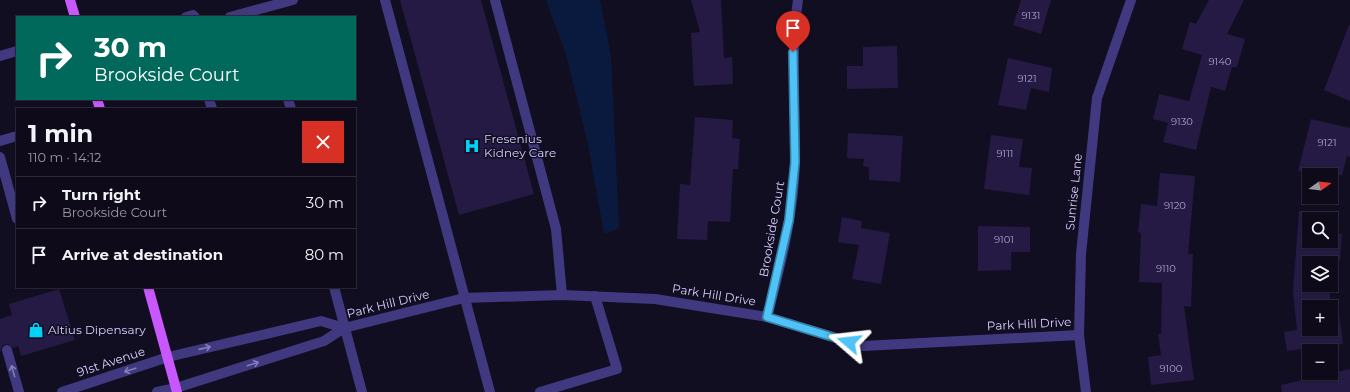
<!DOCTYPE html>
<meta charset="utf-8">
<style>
body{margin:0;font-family:Montserrat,sans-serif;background:#171323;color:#f1f3f6;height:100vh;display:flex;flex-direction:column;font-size:15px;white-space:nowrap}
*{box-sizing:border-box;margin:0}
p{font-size:13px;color:#9b9aa2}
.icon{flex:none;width:22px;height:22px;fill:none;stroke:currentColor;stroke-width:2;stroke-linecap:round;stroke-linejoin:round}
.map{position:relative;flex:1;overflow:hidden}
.panel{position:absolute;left:16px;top:108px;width:340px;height:180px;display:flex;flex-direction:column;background:#0e0a1a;border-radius:0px;box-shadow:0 1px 3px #0004,0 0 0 1px #2e2b39}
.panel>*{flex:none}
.guide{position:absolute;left:16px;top:16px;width:340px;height:84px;border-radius:0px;box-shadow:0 1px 3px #0004,0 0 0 1px #2e2b39;background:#00695c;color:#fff;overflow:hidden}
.needle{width:26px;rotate:76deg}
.fabs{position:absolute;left:1302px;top:168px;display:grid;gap:8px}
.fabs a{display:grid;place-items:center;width:36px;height:36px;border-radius:0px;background:#0e0a1a;box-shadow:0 1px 3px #0004,0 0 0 1px #2e2b39;font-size:20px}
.pin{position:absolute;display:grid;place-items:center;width:34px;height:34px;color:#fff;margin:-41px -17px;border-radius:50% 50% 50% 0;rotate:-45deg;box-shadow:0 0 4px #0007}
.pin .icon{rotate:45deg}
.me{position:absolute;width:44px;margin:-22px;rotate:287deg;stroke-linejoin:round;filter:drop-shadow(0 0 3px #0008)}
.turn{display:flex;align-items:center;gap:14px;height:84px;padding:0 12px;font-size:18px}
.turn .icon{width:52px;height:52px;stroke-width:2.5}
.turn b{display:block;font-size:28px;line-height:34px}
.round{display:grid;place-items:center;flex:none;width:42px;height:42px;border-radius:0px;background:#171323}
.overview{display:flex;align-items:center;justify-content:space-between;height:68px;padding:0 12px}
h1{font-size:24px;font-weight:700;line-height:30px}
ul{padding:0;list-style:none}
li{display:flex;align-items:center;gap:12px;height:52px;padding:0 12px;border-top:1px solid #2e2b39}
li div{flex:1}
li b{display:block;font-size:15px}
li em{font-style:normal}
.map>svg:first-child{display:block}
.water{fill:#0a1a3f}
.building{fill:#241a43;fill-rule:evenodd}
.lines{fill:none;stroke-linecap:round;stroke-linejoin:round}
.service{stroke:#403980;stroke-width:10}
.minor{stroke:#403980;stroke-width:10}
.primary{stroke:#c858fd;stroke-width:10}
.oneway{stroke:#847cb9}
.route-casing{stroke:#337fa1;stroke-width:10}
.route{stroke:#4fc3f7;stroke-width:7}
.labels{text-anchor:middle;stroke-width:3;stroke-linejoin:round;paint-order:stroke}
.number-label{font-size:10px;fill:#aaa2cf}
.poi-label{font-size:12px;fill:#d7cffe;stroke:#120e22;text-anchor:start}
.street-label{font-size:12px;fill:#d7cffe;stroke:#120e22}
</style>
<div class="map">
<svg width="1350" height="392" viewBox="0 0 1350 392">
<rect width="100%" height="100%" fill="#120e22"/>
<path class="water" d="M546,0h54l11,56 8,172 -15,6 -16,-90 -22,-90z"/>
<path class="building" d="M400,0h81l53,194 -75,21z
M691,0h30l3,58 8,-1 1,27 -39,2 -3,-53 9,-1z
M1021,0h30l-10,34 -28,-9z
M1209,0h35l-17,34 18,5 -8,28h-5l-7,24 -14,-4 -15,63 -33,-8 5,-19 -15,-4 6,-25 30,7 13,-46 -20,-6 8,-27 6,2z
M1349,25h1v76l-26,-11z
M897,46l1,42 -51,1v-23h16v-19z
M1008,58l44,10 -3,24 -18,-4 -5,22 -28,-5z
M695,117l38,3 -1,18 8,1 -2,30h-5l-3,53 -22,-1 -1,19 -30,-1 3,-55 10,1z
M1311,119l39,9v29l-3,-1 -5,19h-28l-16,-4z
M848,133l55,3 -3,46 -31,-2v-13l-6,-1 1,-7 -17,-1z
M991,135l32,4 -4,28 13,1 -3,27 -45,-6z
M1160,173l35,3 -7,78h5l-2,53 -7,-1 10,74 -43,5 -3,-28 13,-2 -3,-21h3l1,-51 -23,-1 2,-49 -3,-1 3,-28 16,2z
M1299,211l30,1 -1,7h-19v22h22v-8l11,1 -2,26 -14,-1 1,4h-18v22h20l2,22 7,-1 5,38 -56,7 -3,-19 13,-2 -4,-38zM1309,307h22v22h-22z
M842,217l20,4 -1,7 29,5 -9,51 -29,-5 7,-34 -21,-3z
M978,226l52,1v25h-19v18l-33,1z
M59,289l16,51 -54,16 -3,-10 -5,2 -5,-4 -5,1 -3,7v-33l12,-4 -3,-11z
M1350,369v23h-68l-1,-7z"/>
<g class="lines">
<path class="service" d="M385,0l105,392
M495,0l61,229 6,66
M186,17l7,-2 2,2
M230,17l63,-17
M0,56l17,-5
M209,99l3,10
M288,99l3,10
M0,141l17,-5
M0,157l17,62
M334,287l28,105
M7,350l12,42
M540,392l77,-23 -22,-73"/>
<path class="minor" d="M767,317c13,-50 27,-103 28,-156 1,-54 -5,-107 3,-161
M62,392l106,-35 153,-36 23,7
M157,392l19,-4 148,-47 20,-13 120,-30 98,-3 93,4 112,18 96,29 216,-11
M1086,392l-7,-57 2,-81 16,-156 34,-98"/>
<path class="primary" d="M70,0l5,17
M97,99l3,10
M148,287l29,105"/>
</g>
<defs><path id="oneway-shaft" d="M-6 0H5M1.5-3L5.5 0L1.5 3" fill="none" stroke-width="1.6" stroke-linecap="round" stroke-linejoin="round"/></defs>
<g class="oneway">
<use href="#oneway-shaft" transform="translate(205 348) rotate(-13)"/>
<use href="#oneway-shaft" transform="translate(253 364) rotate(-18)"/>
<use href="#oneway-shaft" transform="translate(130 370) rotate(162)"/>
<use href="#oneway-shaft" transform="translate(13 371) rotate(-106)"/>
</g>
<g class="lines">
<g class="route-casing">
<path id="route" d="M793,52l2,110 -6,58 -22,97 82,25"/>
</g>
<use href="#route" class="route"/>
</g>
<defs>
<g id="hospital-bare" transform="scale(1.2)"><path d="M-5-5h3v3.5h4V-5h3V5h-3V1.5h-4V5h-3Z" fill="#03d2f7" stroke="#120e22" stroke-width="2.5" paint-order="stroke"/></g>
<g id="shop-bare" transform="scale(1.2)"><path d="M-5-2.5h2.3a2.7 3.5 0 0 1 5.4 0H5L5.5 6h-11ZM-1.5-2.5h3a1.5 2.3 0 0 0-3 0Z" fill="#03d2f7" stroke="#120e22" stroke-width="2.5" paint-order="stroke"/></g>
</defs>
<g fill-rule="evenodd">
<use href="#hospital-bare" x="472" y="146"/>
<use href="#shop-bare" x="36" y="330"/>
</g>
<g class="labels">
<g class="number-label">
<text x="1031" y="19">9131</text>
<text x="1220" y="65">9140</text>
<text x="1027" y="82">9121</text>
<text x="1182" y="125">9130</text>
<text x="1327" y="146">9121</text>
<text x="1005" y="157">9111</text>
<text x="1175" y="209">9120</text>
<text x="1004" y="243">9101</text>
<text x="1166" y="272">9110</text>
<text x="1171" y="372">9100</text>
</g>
<g class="poi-label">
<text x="484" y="143">Fresenius<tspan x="484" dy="14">Kidney Care</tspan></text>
<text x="48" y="334">Altius Dipensary</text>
</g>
<g class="street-label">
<text transform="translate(1074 192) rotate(-84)" y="4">Sunrise Lane</text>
<text transform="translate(772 229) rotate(-80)" y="4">Brookside Court</text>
<text transform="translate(714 295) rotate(9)" y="4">Park Hill Drive</text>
<text transform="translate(388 304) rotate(-14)" y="4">Park Hill Drive</text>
<text transform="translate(1029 324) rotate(-3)" y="4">Park Hill Drive</text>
<text transform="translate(111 362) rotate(-18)" y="4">91st Avenue</text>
</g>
</g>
</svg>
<div class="fabs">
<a><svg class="needle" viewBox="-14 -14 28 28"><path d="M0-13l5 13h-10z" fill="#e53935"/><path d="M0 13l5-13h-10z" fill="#9b9aa2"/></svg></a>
<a><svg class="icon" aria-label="search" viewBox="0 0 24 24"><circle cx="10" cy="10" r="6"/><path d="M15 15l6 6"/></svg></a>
<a><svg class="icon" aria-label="layers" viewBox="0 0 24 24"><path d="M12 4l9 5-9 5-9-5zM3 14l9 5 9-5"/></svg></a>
<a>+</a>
<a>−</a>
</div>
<div class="pin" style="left:793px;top:52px;background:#d93025"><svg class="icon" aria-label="arrive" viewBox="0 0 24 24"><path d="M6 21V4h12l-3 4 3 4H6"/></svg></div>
<svg class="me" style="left:849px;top:342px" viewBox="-20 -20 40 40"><path d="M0-17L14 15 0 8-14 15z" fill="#4fc3f7" stroke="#fff" stroke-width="4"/></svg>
<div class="guide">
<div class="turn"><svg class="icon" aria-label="right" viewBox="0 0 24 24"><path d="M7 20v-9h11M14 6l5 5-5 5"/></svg><div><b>30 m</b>Brookside Court</div></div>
</div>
<section class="panel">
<div class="overview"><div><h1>1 min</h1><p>110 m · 14:12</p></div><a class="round" style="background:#d93025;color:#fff"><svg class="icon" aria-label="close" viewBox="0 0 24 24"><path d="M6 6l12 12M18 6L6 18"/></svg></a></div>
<ul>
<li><svg class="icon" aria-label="right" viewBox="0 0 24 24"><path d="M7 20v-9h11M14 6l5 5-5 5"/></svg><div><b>Turn right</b><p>Brookside Court</p></div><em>30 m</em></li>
<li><svg class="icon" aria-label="arrive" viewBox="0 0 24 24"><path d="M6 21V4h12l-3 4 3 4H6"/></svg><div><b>Arrive at destination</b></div><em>80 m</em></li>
</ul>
</section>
</div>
